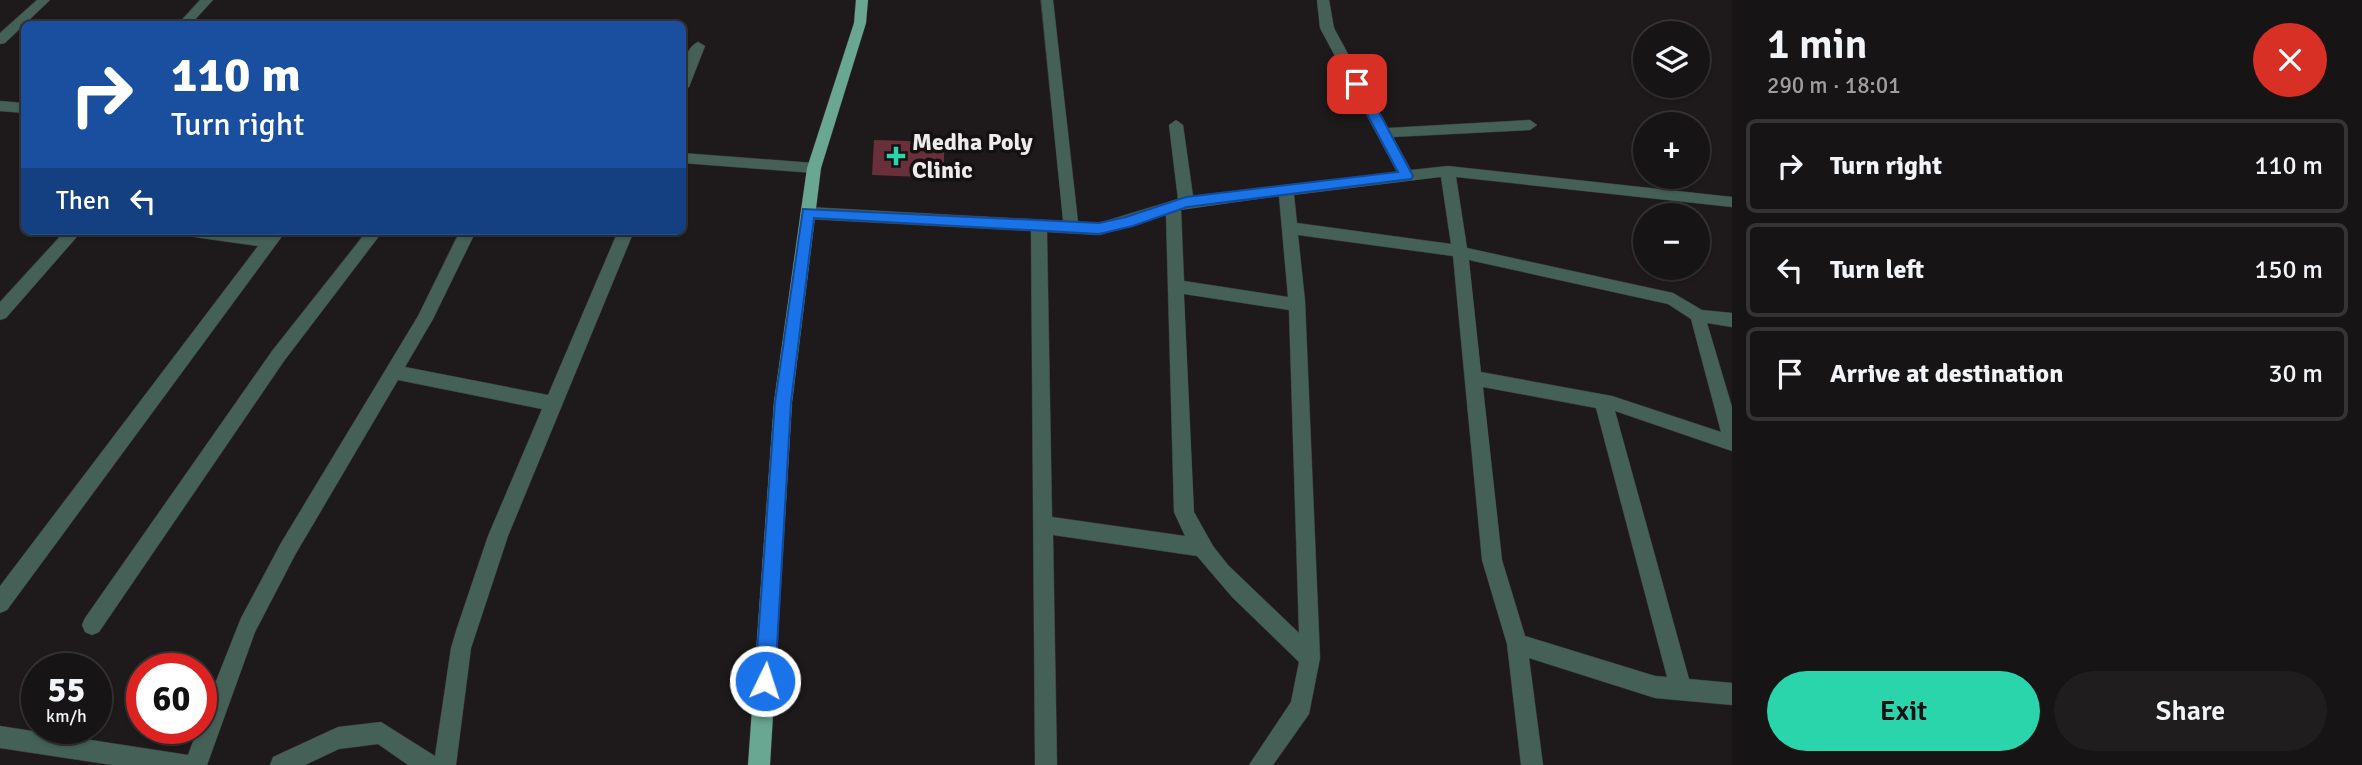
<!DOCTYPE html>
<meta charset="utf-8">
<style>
body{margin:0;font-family:Signika,sans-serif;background:#1f1d1d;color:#f1f3f6;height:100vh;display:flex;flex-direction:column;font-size:26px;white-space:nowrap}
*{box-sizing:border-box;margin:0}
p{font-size:23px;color:#9e9ea0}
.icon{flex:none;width:38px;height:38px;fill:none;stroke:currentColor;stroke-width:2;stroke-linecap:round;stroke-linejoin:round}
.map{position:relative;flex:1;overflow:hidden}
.details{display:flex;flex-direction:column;background:#161414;width:630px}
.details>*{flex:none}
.banner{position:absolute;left:21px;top:21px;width:665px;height:214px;border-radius:10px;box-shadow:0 2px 5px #0004,0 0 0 2px #353334;background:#1a4fa0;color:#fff;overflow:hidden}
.buttons{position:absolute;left:1633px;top:21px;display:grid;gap:14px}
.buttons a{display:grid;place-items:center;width:77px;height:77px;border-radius:50%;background:#161414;box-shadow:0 2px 5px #0004,0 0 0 2px #353334;font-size:35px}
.speed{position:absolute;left:21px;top:653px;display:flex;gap:14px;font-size:35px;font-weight:700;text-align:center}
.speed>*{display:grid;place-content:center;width:91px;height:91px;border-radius:50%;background:#161414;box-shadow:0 2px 5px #0004,0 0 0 2px #353334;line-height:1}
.speed small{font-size:18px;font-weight:400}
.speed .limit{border:10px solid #d22;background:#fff;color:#111}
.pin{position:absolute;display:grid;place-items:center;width:60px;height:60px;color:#fff;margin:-30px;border-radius:14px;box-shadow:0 4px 10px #0006}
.me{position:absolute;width:77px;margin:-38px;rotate:4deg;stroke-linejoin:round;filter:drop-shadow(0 0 5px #0008)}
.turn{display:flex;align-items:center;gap:24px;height:147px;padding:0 35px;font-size:32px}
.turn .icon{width:91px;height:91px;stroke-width:2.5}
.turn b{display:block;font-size:49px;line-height:60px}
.then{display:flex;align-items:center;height:66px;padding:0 35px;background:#0003;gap:14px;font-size:26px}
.round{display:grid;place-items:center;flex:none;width:74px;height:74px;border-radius:37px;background:#1f1d1d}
.summary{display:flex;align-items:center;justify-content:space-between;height:119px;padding:0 35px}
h1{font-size:42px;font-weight:600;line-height:52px}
.button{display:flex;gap:14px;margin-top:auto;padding:14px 35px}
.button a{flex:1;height:80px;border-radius:42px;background:#2bd5ac;color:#111;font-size:28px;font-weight:600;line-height:80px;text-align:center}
.button a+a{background:#1f1d1d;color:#f1f3f6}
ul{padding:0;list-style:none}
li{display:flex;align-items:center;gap:21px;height:94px;margin:0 14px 10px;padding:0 21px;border:4px solid #353334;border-radius:10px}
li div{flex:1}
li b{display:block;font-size:26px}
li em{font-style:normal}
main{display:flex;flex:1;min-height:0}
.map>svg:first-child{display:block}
.building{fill:#692f3b}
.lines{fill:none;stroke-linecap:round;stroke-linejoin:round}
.street-casing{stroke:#3b3738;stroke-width:1}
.primary-casing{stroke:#3b3738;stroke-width:1}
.street{fill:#446057;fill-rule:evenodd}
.primary{fill:#69a792;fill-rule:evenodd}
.route{fill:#1a73e8;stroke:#114b97;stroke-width:2}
.poi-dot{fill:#2bd5ac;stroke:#141112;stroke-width:2.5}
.labels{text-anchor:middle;stroke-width:7;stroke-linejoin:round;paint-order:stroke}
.poi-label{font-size:24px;font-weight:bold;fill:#edebeb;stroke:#141112;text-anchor:start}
</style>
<main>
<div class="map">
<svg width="1732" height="765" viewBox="0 0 1732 765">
<rect width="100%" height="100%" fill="#1e1a1b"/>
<path class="building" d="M874,140l70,2v36l-72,-3z"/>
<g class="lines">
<g class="street-casing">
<path id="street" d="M37,0h13l-45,43 -5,1v-11z
M200,0h13l-22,24h-13z
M1041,0h12l25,222 21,1 79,-24 -9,-74 7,-5 7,5 10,71 204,-24 -77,-144 -3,-28h12l5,28 54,100 142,-8 7,5 -7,5 -137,7 18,33 37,-4 284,31v10l-276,-30 11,71 206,45 29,17 30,3v14l-25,-4 25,84v44l-117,-40 74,268 43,4v22l-77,-7 -126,-40 14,107h-22l-14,-121 -25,-84 -29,-304 -155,-21 7,66 15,357 -11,56 -36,51h-24l42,-63 8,-40 -67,-65 -35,-41 -144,-21 4,230h-22l-4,-534 -223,-12 -8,-6 8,-6 255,14zM1441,177l10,67 -154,-21 -3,-28zM1279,196l9,101 -104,-16 -3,-71zM1166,215l8,297 11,24 -133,-19 -5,-285 52,3zM1469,260l199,44 23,15 30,113 -109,-36 -131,-24zM1184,294l105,16 10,323 -71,-68 -15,-19 -19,-34zM1483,387l113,21 71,269 -12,-1 -130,-40 -23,-76z
M698,42l7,4 -16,41 -7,4c0,-15 0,-42 16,-49z
M0,101l24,2v10l-24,-2z
M682,153l132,10 7,5 -7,5 -132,-10z
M65,231h17l-76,87 -6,2v-18z
M186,231h48l32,5 3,-5h17l-279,379 -7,3v-27l258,-340 -64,-9z
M367,231h16l-99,130 -185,271 -7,3 -7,-3 -3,-7 3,-7 187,-267z
M460,231h16l-43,88 -28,48 143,28 70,-164h16l-126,305 -37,112 -15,117h-48l-30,-21 -39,5 -34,16h-35l3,-8 65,-30 43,-5 54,34 16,-108 6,-20 31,-92 54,-127 -144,-29 -103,175 -40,77 -48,133h-95l-112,-17v-22l188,29 10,-27h3v-9l40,-101 40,-75 137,-227z"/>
</g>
<g class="primary-casing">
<path id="primary" d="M856,0h12l-2,23 -45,145 -29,234 -22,363h-22l26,-363 33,-234 47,-145z"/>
</g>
<use href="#street" class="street"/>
<use href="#primary" class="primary"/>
</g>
<path class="route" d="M1357,80l7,4 49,92 -2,3 -224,28 -54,19 -34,8 -285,-16 -23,184 -16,279 -3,7 -7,3 -7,-3 -3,-7 20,-279 28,-193 296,14 27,-6 60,-20 212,-25 -47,-88z"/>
<path class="poi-dot" d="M892.5 145.5h7v7h7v7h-7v7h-7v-7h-7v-7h7z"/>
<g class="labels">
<g class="poi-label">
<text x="912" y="150">Medha Poly<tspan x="912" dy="28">Clinic</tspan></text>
</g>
</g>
</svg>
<div class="buttons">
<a><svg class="icon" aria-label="layers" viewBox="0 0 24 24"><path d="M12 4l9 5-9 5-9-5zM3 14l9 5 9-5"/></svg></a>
<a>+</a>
<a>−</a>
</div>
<div class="speed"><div>55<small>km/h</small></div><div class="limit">60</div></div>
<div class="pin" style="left:1357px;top:84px;background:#d93025"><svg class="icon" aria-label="arrive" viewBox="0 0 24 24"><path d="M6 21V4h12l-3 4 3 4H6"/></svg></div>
<svg class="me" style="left:765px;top:681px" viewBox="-20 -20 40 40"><circle r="17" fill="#1a73e8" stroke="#fff" stroke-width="3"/><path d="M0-11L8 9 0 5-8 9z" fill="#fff"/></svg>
<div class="banner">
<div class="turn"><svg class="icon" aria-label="right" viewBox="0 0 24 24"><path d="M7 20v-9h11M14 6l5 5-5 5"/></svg><div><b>110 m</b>Turn right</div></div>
<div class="then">Then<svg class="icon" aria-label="left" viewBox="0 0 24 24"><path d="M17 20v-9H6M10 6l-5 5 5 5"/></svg></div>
</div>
</div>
<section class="details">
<div class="summary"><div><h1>1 min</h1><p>290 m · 18:01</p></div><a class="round" style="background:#d93025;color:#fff"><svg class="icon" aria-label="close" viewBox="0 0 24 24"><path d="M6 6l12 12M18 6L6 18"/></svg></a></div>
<ul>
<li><svg class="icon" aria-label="right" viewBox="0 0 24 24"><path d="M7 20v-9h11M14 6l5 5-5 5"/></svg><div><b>Turn right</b></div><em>110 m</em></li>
<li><svg class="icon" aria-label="left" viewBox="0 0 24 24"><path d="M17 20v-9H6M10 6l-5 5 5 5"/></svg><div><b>Turn left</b></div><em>150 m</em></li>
<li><svg class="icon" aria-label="arrive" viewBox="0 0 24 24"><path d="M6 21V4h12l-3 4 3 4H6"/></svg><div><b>Arrive at destination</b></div><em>30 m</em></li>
</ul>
<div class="button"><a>Exit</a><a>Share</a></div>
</section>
</main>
